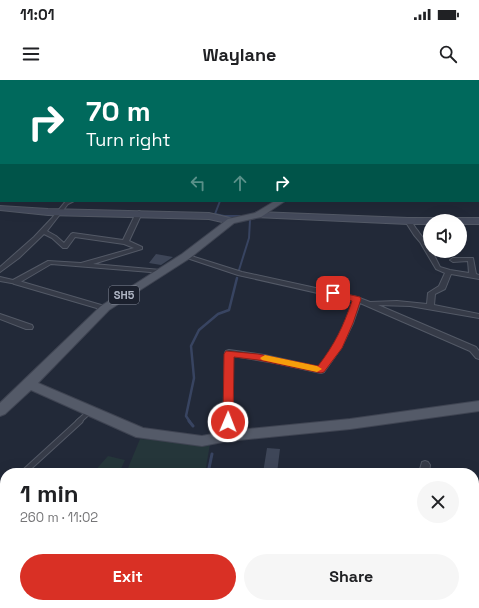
<!DOCTYPE html>
<meta charset="utf-8">
<style>
body{margin:0;font-family:"Space Grotesk",sans-serif;background:#f6f6f6;color:#202124;height:100vh;display:flex;flex-direction:column;font-size:15px;white-space:nowrap}
*{box-sizing:border-box;margin:0}
p{font-size:13px;color:#757577}
.icon{flex:none;width:22px;height:22px;fill:none;stroke:currentColor;stroke-width:2;stroke-linecap:round;stroke-linejoin:round}
.map{position:relative;flex:1;overflow:hidden}
.side{position:absolute;left:0px;top:388px;width:479px;height:140px;display:flex;flex-direction:column;background:#fff;border-radius:16px 16px 0 0;box-shadow:0 4px 16px #0002}
.side>*{flex:none}
.hud{position:absolute;left:0px;top:0px;width:479px;height:122px;box-shadow:0 4px 16px #0002;background:#00695c;color:#fff;overflow:hidden}
.fabs{position:absolute;left:423px;top:134px;display:grid;gap:8px}
.fabs a{display:grid;place-items:center;width:44px;height:44px;border-radius:50%;background:#fff;box-shadow:0 4px 16px #0002;font-size:20px}
.pin{position:absolute;display:grid;place-items:center;width:34px;height:34px;color:#fff;margin:-17px;border-radius:8px;box-shadow:0 2px 6px #0006}
.me{position:absolute;width:44px;margin:-22px;rotate:1deg;stroke-linejoin:round;filter:drop-shadow(0 0 3px #0008)}
.turn{display:flex;align-items:center;gap:14px;height:84px;padding:0 20px;font-size:18px}
.turn .icon{width:52px;height:52px;stroke-width:2.5}
.turn b{display:block;font-size:28px;line-height:34px}
.lanes{display:flex;align-items:center;height:38px;padding:0 20px;background:#0003;justify-content:center;gap:20px;direction:ltr}
.lanes .off{opacity:.35}
.round{display:grid;place-items:center;flex:none;width:42px;height:42px;border-radius:21px;background:#f6f6f6}
.head{display:flex;align-items:center;justify-content:space-between;height:68px;padding:0 20px}
h1{font-size:24px;font-weight:800;line-height:30px}
.action{display:flex;gap:8px;margin-top:auto;padding:8px 20px}
.action a{flex:1;height:46px;border-radius:24px;background:#d93025;color:#fff;font-size:16px;font-weight:800;line-height:46px;text-align:center}
.action a+a{background:#f6f6f6;color:#202124}
.status{display:flex;justify-content:space-between;align-items:center;height:28px;padding:0 20px;background:#fff;direction:ltr}
.status svg{height:11px;fill:currentColor}
header{display:flex;justify-content:space-between;align-items:center;height:52px;padding:0 20px;background:#fff;font-size:18px;font-weight:800}
.map>svg:first-child{display:block}
.green{fill:#25363a}
.lines{fill:none;stroke-linecap:round;stroke-linejoin:round}
.stream-far2{stroke:#384461;stroke-width:2}
.stream-far1{stroke:#384461;stroke-width:2.5}
.stream{stroke:#384461;stroke-width:3}
.building{fill:#3e4658}
.service-far1-casing{stroke:#535966;stroke-width:6}
.service-casing{stroke:#535966;stroke-width:7}
.minor-casing{stroke:#535966;stroke-width:2}
.secondary-casing{stroke:#535966;stroke-width:2}
.primary-casing{stroke:#3f4452;stroke-width:2}
.service-far1{stroke:#363b48;stroke-width:4}
.service{stroke:#363b48;stroke-width:5}
.minor{fill:#363b48;fill-rule:evenodd}
.secondary{fill:#444a5b;fill-rule:evenodd}
.primary{fill:#545a68;fill-rule:evenodd}
.route{fill:#d93025;stroke:#8d1f18}
.slow{fill:#f59e0b}
.labels{text-anchor:middle;stroke-width:3;stroke-linejoin:round;paint-order:stroke}
.shield{fill:#1b202d;stroke:#838997;stroke-width:1}
.shield-label{font-size:11px;font-weight:bold;fill:#b0b6c5}
</style>
<div class="status"><b>11:01</b><svg viewBox="0 0 49 12"><path d="M0 12V9h3v3zM5 12V6h3v6zM10 12V3h3v9zM15 12V0h3v12zM26 1h20v11H26zM47 4h2v5h-2z"/></svg></div>
<header><svg class="icon" aria-label="menu" viewBox="0 0 24 24"><path d="M4 6h16M4 12h16M4 18h16"/></svg>Waylane<svg class="icon" aria-label="search" viewBox="0 0 24 24"><circle cx="10" cy="10" r="6"/><path d="M15 15l6 6"/></svg></header>
<div class="map">
<svg width="479" height="528" viewBox="0 0 479 528">
<rect width="100%" height="100%" fill="#222938"/>
<path class="green" d="M140,359l70,5 -5,29h-79z
M108,376l17,4 -6,13h-26z"/>
<g class="lines">
<path class="stream-far2" d="M220,121l-5,13 9,2h16
M239,190l10,-32 1,-18"/>
<path class="stream-far1" d="M190,342l-4,-6 8,-38 -3,-32 8,-16 19,-16 11,-4 8,-32"/>
<path class="stream" d="M189,341l4,5
M208,393l4,-19
M470,523l9,4"/>
</g>
<path class="building" d="M156,174l17,3 -12,8 -12,-2z
M267,368l13,1 -3,24h-14z"/>
<g class="lines">
<g class="service-far1-casing">
<path id="service-far1" d="M15,202l89,26
M78,342l11,-10"/>
</g>
<g class="service-casing">
<path id="service" d="M23,393l57,-52
M0,415l5,-5"/>
</g>
<g class="minor-casing">
<path id="minor" d="M105,0h35l1,1h-35z
M301,0h13l1,1h-13z
M478,15h1v2h-1z
M478,36h1v2h-1z
M0,48h1v2h-1z
M0,91h1v4h-1z
M1,105v5l-1,1v-5z
M478,109h1v4h-1z
M66,121h8l-6,3 -21,27 9,5 8,7 7,-9 2,-1 50,7 13,-27 3,-2 2,1 1,1 -13,28 13,6v2l-49,15 68,6 3,2 -1,1 -112,-9 -34,20 -17,-3v-4l13,3 35,-19 33,2 53,-15 -10,-4 -49,-7 -8,11h-4l-11,-10 -8,-4 -25,24 -19,14v-5l34,-30 18,-19z
M408,139l2,1c3,3 5,8 8,11 4,7 11,11 12,20h2l8,16 10,3 19,3 -1,-12 -15,1 -3,-2 3,-2h20l3,16 3,1v4l-28,-5 -6,15 -10,5 -1,11 45,9v4l-69,-12 -32,-1 98,42 3,4v8l-3,-1 -6,-7 -110,-48 -7,20 -12,25 -17,24 -3,1 -46,-10 -42,-7v80l-2,2 -3,1 -3,-1 -2,-2 2,-83 1,-2 3,-1 35,5 55,12c17,-23 25,-40 34,-66l-115,-26 -54,-18v-2h4l54,17 115,25 13,5 27,-1 30,3 1,-11 11,-7 6,-13 -9,-4 -16,-27 -6,-7 -9,-14z
M0,234l32,11 1,2 -1,2h-6l-26,-10z
M425,381l3,1 2,3 -1,8h-10l3,-11z
M138,523h12l-3,5h-12z
M246,523h12l-2,5h-12z
M324,523h19l3,1 2,4h-19l-3,-1z
M389,523h12l-2,5h-12z"/>
</g>
<g class="secondary-casing">
<path id="secondary" d="M0,126l48,3 161,4 25,6 1,2 -4,3 -22,-5 -161,-4 -48,-5z
M258,132l150,6h71v6h-19v-3h-30v3h-22l-153,-7 -1,-2 1,-2z"/>
</g>
<g class="primary-casing">
<path id="primary" d="M275,121h10l-24,16 -27,6 -44,35 -81,52 -71,73 105,45 59,8 26,-5 122,-12 129,-18v10l-129,18 -122,12 -26,5 -66,-9 -105,-47 -26,24 -5,2v-13l101,-97 81,-52 46,-35 27,-6z"/>
</g>
<use href="#service-far1" class="service-far1"/>
<use href="#service" class="service"/>
<use href="#minor" class="minor"/>
<use href="#secondary" class="secondary"/>
<use href="#primary" class="primary"/>
</g>
<path class="route" d="M333,211l27,6 1,2 -8,24 -11,25 -18,24 -3,1 -63,-13 -24,-3 -1,65 -1,3h-8l-1,-3 1,-68 2,-3 32,3 60,12c17,-22 25,-39 34,-65l-22,-6 -2,-2z"/>
<path class="slow" d="M265,275l52,11 5,3 -5,3 -55,-12 -2,-2z"/>
<g class="labels">
<rect class="shield" x="109" y="206" width="30" height="18" rx="3"/>
<g class="shield-label">
<text x="124" y="219">SH5</text>
</g>
</g>
</svg>
<div class="fabs">
<a><svg class="icon" aria-label="sound" viewBox="0 0 24 24"><path d="M4 9h4l5-4v14l-5-4H4zM17 9q2 3 0 6"/></svg></a>
</div>
<div class="pin" style="left:333px;top:213px;background:#d93025"><svg class="icon" aria-label="arrive" viewBox="0 0 24 24"><path d="M6 21V4h12l-3 4 3 4H6"/></svg></div>
<svg class="me" style="left:228px;top:342px" viewBox="-20 -20 40 40"><circle r="17" fill="#d93025" stroke="#fff" stroke-width="3"/><path d="M0-11L8 9 0 5-8 9z" fill="#fff"/></svg>
<div class="hud">
<div class="turn"><svg class="icon" aria-label="right" viewBox="0 0 24 24"><path d="M7 20v-9h11M14 6l5 5-5 5"/></svg><div><b>70 m</b>Turn right</div></div>
<div class="lanes"><svg class="icon off" aria-label="left" viewBox="0 0 24 24"><path d="M17 20v-9H6M10 6l-5 5 5 5"/></svg><svg class="icon off" aria-label="ahead" viewBox="0 0 24 24"><path d="M12 20V5M6 11l6-6 6 6"/></svg><svg class="icon" aria-label="right" viewBox="0 0 24 24"><path d="M7 20v-9h11M14 6l5 5-5 5"/></svg></div>
</div>
<section class="side">
<div class="head"><div><h1>1 min</h1><p>260 m · 11:02</p></div><a class="round"><svg class="icon" aria-label="close" viewBox="0 0 24 24"><path d="M6 6l12 12M18 6L6 18"/></svg></a></div>
<div class="action"><a>Exit</a><a>Share</a></div>
</section>
</div>
